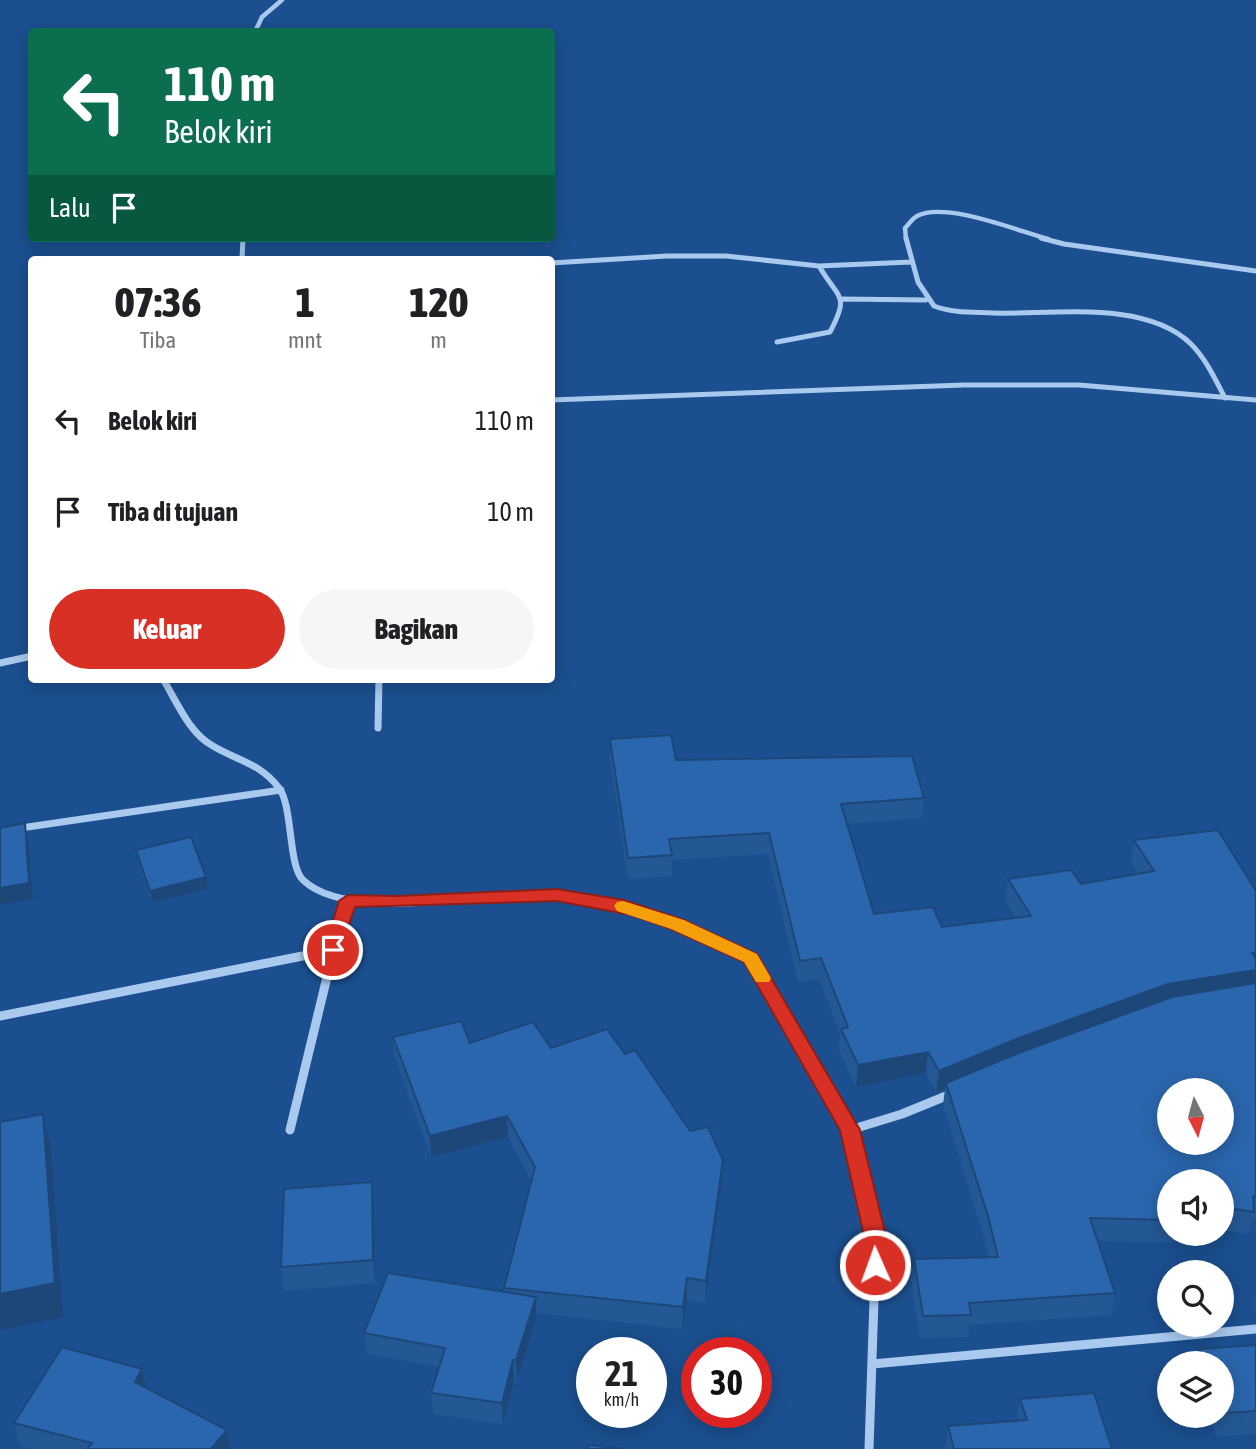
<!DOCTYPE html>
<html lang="id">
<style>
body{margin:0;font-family:"Asap Condensed",sans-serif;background:#f6f6f6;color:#202124;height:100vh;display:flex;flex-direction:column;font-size:26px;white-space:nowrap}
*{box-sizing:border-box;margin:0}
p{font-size:23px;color:#757577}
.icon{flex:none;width:38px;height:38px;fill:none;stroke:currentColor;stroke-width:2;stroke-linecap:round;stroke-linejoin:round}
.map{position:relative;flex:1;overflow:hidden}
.panel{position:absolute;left:28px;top:256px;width:527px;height:427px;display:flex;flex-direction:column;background:#fff;border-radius:7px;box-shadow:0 4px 18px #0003}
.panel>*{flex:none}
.hud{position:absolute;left:28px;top:28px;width:527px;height:214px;border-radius:7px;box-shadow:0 4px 18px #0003;background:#0b6e4f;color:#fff;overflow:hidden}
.needle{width:46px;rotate:174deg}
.fabs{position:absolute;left:1157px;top:1078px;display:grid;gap:14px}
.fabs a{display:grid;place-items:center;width:77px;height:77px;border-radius:50%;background:#fff;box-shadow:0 4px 18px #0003;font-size:35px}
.speed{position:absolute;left:576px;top:1337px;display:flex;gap:14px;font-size:35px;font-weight:700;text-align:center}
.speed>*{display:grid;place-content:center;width:91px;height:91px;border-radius:50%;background:#fff;box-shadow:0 4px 18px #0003;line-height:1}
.speed small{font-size:18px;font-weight:400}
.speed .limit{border:10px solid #d22;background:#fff;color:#111}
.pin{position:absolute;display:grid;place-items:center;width:60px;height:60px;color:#fff;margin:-30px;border:4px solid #fff;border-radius:50%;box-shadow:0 2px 7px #0007}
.me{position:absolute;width:77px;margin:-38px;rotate:358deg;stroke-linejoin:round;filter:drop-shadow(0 0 5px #0008)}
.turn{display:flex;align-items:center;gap:24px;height:147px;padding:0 21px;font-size:32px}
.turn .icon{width:91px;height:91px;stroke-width:2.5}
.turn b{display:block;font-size:49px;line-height:60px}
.then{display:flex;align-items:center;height:66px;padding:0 21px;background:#0003;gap:14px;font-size:26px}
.eta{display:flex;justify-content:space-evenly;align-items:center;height:119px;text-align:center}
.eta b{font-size:42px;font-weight:800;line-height:49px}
.action{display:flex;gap:14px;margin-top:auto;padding:14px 21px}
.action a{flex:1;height:80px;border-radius:42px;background:#d93025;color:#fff;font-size:28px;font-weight:800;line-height:80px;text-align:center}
.action a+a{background:#f6f6f6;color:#202124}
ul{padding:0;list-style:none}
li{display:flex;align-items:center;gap:21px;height:91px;padding:0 21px}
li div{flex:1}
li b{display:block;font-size:26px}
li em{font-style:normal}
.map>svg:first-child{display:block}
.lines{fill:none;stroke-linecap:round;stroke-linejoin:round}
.street-far3{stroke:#a9c9ee;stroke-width:4.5}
.street-far2{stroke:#a9c9ee;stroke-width:5}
.street-far1{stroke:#a9c9ee;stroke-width:7}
.street{stroke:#a9c9ee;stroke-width:9}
.wall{fill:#245895}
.shaded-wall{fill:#1d4779}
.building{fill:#2a66ad;stroke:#1d4779;stroke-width:2;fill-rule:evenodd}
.route{fill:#d93025;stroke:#8d1f18;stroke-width:2}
.slow{fill:#f59e0b}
</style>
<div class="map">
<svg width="1256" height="1449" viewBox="0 0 1256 1449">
<rect width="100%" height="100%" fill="#1b4f8f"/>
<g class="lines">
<path class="street-far3" d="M255,32l7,-15 20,-17
M906,239l-1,-11c3,-3 8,-10 12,-12 28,-15 101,15 131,23"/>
<path class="street-far2" d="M906,238l12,44 16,24c18,7 39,6 59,7 58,2 152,-14 198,31 15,15 24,35 34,54
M1041,238l23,6 192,27
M242,259l1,-21
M551,263l116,-7h59l93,10 92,-4
M842,299l84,1
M777,342l53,-10c20,-38 9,-32 -11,-66
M551,400l413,-15h115l177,15"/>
<path class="street-far1" d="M0,663l32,-7
M163,679c14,23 26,54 50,67 25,15 47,17 66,42 14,18 9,78 24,92 47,45 190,10 255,15 54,4 107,24 157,46
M378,728l1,-49
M0,831l281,-41
M336,941l12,-40"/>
<path class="street" d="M711,940l40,18 99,172 26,110 -7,209
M0,1016l333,-66
M290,1130l46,-190
M850,1130l52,-16 49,-20
M872,1364l384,-35"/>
</g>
<path class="wall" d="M610,739l66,21 248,38 -2,20 -75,6 27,90 68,13 74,-9 -11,-18 3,-21 73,5 57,-10 -7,-13 3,-21 122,51v329l-4,-1 -4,15 -26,-4v-49h-53v53h6l-2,9 -75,-2 17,52 -4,22 -142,10 -1,12 -48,1 -9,-57 3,-22 75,-1 -5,-20 -41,-133 2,-16 -9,3 -10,-19 -70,14 -17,-37 1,-17 -21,-54 -21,3 -30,-128 -96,6v16l-44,3 -18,-120z
M136,850l72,39 -56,13 -14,-41z
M393,1037l232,17 65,77 33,29 -1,21 -17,122 -18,-3 -5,29 -146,-16v5l-19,63h-3l-11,43 -70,-10 -2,-21 8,-26 -72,-13 -3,-21 140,-41v-4l27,-107 -23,-44 -77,20 -36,-99z
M372,1182l2,24 1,77 -91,8 -3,-24z
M1256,1345v89l-39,3 -8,-21h13v-53h-26l4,-14z
M142,1369l4,19 84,61h-200l-10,-3 -6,-23z
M1020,1399l92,50h-167l3,-23 69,-5z"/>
<path class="shaded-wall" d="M25,823l3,17 5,59 -33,6v-17z
M206,877l2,12 -56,13 -2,-11z
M1256,952v39l-310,92 -1,6 -9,3 3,-21 80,-33z
M928,1052l-2,21 -70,14 2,-22z
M43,1114l8,33 12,170 -63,13v-36z
M507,1116l1,21 -77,20 -1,-21z
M723,1160l-1,21 -17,122 1,-22z
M372,1182l2,24 1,77 -2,-23z
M687,1278v22l-5,29 1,-22z
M536,1297v21l-19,63 -1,-21z
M513,1360l1,21 -11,43 -1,-21z
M142,1369l5,24 -12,-11z
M227,1430l3,19h-19z"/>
<path class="building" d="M671,735l5,25 236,-4 12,42 -83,6 33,110 59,-7 9,20 89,-11 -23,-37 63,-9 10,14 73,-13 -20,-31 84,-10 38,61v61l-4,1 4,6v11l-88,14 -149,54 -80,33 -11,-19 -70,13 -17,-36 7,-2 -27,-69 -21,3 -31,-128 -100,6 3,16 -44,3 -18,-119z
M25,823l4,60 -29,5v-60z
M191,837l15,40 -56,14 -14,-41z
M1256,983v214l-3,-1 1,16 -32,-5v-26h-53v39l-79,-2 25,75 -146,10 2,12 -48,1 -9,-57 84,-2 -10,-41 -42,-133 78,-32 148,-54zM1169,1090h53v53h-53z
M461,1021l9,22 63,-21 18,26 56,-19 18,25 10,-4 55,81 18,-4 15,33 -17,121 -19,-3 -4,29 -179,-19 31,-121 -28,-51 -77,20 -37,-99z
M43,1114l12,169 -55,11v-172z
M372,1182l1,78 -92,7 3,-78z
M388,1273l148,24 -20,63h-3l-11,43 -71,-10 14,-45 -81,-15z
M1256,1345v66l-33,2 -1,-5v-45h-17l-5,-14z
M62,1347l80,22 -7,13 92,48 -16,19h-124l5,-6 -78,-20z
M1094,1393l18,56h-158l-6,-23 79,-6 -7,-21z
M589,1445l34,4h-35z"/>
<path class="route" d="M557,889l67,11 60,20 73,34 103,176 27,110 -1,25 -3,6 -8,2 -7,-2 -4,-6 1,-25 -25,-110 -96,-168 -73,-33 -40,-14 -74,-14 -202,6 -16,47h-13l-2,-4 15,-49 9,-6 49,1z"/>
<path class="slow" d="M623,901l61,19 73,34 14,24 -2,4h-13l-12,-20 -73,-33 -54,-18 -3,-5 3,-4z"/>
</svg>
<div class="fabs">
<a><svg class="needle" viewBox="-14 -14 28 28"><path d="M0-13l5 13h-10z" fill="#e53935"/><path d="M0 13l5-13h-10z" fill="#757577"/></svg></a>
<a><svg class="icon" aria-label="sound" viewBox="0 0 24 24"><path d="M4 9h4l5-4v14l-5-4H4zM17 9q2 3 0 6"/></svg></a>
<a><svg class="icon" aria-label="search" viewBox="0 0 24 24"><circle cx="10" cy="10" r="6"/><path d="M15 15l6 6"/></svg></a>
<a><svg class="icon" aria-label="layers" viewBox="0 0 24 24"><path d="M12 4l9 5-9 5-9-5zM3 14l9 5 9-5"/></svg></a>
</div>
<div class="speed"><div>21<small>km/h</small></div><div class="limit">30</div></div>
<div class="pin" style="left:333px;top:950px;background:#d93025"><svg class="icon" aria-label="arrive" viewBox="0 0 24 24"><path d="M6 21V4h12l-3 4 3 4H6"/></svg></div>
<svg class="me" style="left:875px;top:1265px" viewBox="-20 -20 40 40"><circle r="17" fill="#d93025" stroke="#fff" stroke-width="3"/><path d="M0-11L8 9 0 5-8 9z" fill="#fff"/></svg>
<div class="hud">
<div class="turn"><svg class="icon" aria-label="left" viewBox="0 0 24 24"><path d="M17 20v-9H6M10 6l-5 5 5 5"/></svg><div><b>110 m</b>Belok kiri</div></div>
<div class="then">Lalu<svg class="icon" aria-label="arrive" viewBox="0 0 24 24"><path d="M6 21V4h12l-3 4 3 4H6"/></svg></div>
</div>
<section class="panel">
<div class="eta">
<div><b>07:36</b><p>Tiba</p></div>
<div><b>1</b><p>mnt</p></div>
<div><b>120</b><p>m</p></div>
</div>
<ul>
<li><svg class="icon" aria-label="left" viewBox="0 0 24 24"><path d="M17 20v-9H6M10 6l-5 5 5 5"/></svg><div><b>Belok kiri</b></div><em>110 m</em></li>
<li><svg class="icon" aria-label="arrive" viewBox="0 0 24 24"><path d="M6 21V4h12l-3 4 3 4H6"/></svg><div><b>Tiba di tujuan</b></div><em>10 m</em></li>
</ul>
<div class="action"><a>Keluar</a><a>Bagikan</a></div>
</section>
</div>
